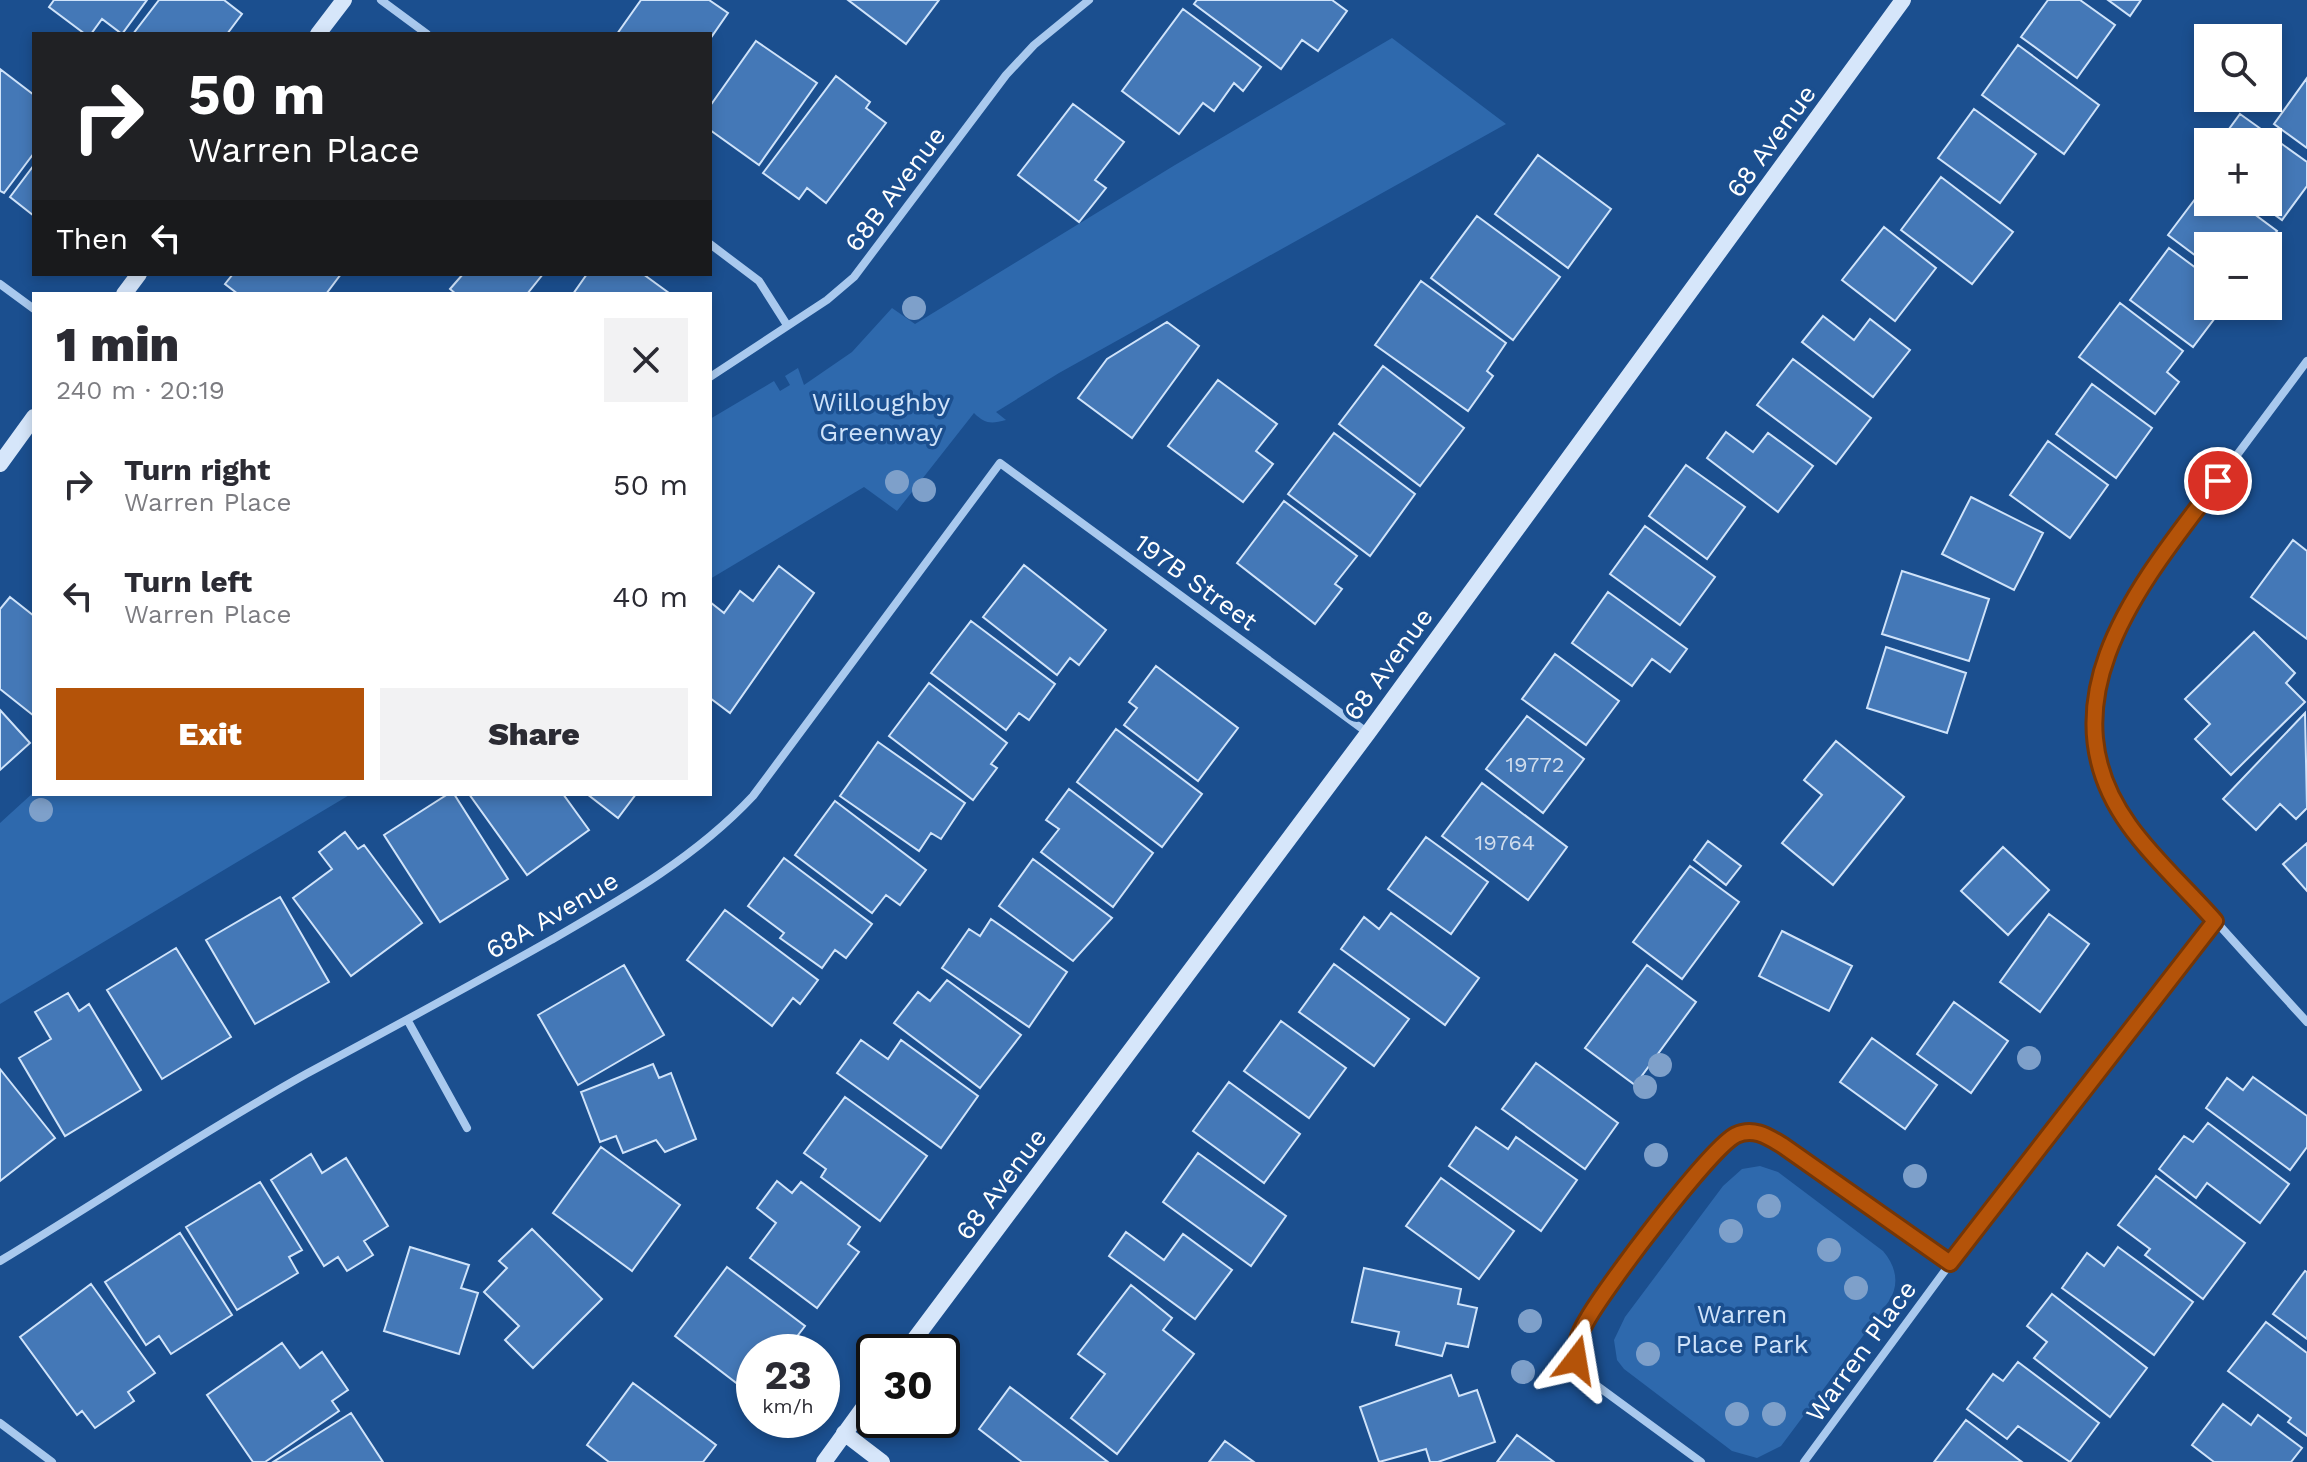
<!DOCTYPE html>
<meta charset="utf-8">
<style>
body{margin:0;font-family:"Work Sans",sans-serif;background:#f2f2f3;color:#2b2b33;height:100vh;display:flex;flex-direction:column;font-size:30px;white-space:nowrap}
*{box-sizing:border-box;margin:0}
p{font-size:26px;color:#7c7c81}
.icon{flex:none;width:44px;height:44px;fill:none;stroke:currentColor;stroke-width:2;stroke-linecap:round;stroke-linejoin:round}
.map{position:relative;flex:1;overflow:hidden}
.drawer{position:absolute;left:32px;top:292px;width:680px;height:504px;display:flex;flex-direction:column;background:#fff;border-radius:0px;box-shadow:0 4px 12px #0003}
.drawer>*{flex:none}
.hud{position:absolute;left:32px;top:32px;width:680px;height:244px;border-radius:0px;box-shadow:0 4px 12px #0003;background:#202124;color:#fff;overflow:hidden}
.tools{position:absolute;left:2194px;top:24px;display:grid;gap:16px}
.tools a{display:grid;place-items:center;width:88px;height:88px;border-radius:0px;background:#fff;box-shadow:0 4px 12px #0003;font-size:40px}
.speed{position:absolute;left:736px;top:1334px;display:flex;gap:16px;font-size:40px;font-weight:700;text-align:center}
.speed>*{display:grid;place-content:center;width:104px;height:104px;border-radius:50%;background:#fff;box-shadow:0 4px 12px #0003;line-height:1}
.speed small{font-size:20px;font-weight:400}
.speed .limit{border:4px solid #111;border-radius:12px;background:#fff;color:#111}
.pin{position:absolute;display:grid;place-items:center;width:68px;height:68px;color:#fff;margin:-34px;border:4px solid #fff;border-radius:50%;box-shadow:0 2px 8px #0007}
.me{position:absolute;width:88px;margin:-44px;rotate:14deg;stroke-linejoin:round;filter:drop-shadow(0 0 6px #0008)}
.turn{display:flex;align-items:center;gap:28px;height:168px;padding:0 24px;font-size:36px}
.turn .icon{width:104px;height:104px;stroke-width:2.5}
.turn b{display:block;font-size:56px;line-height:68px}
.then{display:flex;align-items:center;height:76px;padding:0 24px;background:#0003;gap:16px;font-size:30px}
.round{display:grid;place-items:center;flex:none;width:84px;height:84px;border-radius:0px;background:#f2f2f3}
.summary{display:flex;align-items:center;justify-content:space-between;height:136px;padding:0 24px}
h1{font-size:48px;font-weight:800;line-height:60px}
.primary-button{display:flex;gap:16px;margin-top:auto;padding:16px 24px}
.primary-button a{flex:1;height:92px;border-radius:0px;background:#b45309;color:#fff;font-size:32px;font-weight:800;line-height:92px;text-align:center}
.primary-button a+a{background:#f2f2f3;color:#2b2b33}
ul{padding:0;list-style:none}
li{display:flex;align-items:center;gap:24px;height:112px;padding:0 24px}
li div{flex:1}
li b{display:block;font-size:30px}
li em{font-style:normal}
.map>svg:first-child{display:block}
.green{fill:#2e69ad}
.building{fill:#4478b7;stroke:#cfe3fa;stroke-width:2}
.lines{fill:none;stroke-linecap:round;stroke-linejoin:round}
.street{stroke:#a9c9ee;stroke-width:8}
.secondary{stroke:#d6e6fa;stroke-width:16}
.tree{fill:#7ea0ca}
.route-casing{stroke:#753606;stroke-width:20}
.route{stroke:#b45309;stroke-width:14}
.labels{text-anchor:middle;stroke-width:7;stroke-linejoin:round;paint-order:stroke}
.number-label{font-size:22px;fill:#d0dded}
.street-label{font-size:26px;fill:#fff;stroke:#1b4f8f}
.park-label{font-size:26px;fill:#cfe3fa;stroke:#1b4f8f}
</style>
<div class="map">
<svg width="2307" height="1462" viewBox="0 0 2307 1462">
<rect width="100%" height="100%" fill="#1b4f8f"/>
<path class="green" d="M1392,38l114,86 -447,249 -63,39 10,8c-15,4 -21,4 -32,-7l-77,98 -33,-24 -154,92v-160l64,-38 6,10 10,-6 -5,-9 13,-8 6,17 48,-33 40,-44 23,16 260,-159z
M34,792v2h317l-351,210v-181z
M1760,1166l18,6 105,79c13,15 17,33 6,50l-96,129 -12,16 -24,12 -25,-7 -108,-82 -7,-9 -3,-20 11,-23 98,-131 19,-17z"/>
<path class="building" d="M54,0h93l-25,34 -20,-15 -11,15h-6l-36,-27z
M159,0h65l18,14 -15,20h-94z
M641,0h68l19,13 -18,26v-5h-93z
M848,0h91l-33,44z
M1197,0h135l15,11 -29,40 -16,-11 -21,29 -87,-65z
M2048,0h32l35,25 -38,53 -56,-41z
M2108,0h33l-11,16z
M1183,9l78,58 -18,24 -9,-8 -20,28 -11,-8 -24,31 -57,-43z
M756,41l61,42 -58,82 -49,-35v-24z
M2018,45l81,60 -35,49 -82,-59z
M0,69l34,26v58l-30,40 -4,-2z
M836,76l34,26 -4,6 20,15 -60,80 -19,-15 -8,11 -36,-26z
M2307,78v70l-33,-24z
M1073,104l51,38 -29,38 11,8 -27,34 -61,-47z
M1974,109l62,45 -36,49 -62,-45z
M2240,114l67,48v24l-25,34 -25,-18h11v-60l-47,-2z
M1538,155l73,54 -43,59 -73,-54z
M34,165v51l-24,-19z
M1941,177l72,55 -41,52 -71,-54z
M2208,182v20h30l39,29 -12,15h-57v19l-40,-30z
M1477,216l83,61 -47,63 -82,-62z
M1884,227l52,41 -41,53 -53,-41z
M2169,248l39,29v29h16l-31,41 -63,-47z
M233,274h108l-15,20h-88l-13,-10z
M463,274h80l-16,20h-71l-6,-5z
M587,274h56l26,19 -96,1z
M1421,281l85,62 -19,28 6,5 -25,35 -93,-66z
M2120,303l63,48 -16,21 12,10 -24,32 -76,-57z
M1823,316l31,24 16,-21 40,31 -37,47 -71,-55z
M1167,322l32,24 -67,92 -54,-40 29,-39z
M1793,359l78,59 -35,46 -79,-59z
M1383,366l81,62 -44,58 -81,-62z
M1218,380l59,44 -21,27 17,13 -30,38 -75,-56z
M2092,384l60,44 -36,50 -60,-44z
M1726,432l27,20 15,-19 45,33 -35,46 -71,-54z
M1334,433l81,61 -45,62 -82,-62z
M2048,441l60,44 -38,53 -60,-43z
M1686,465l59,42 -38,52 -58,-43z
M1971,497l72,36 -29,57 -72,-36z
M1284,501l73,55 -22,28 7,5 -27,35 -78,-61z
M1645,526l70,51 -35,48 -70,-51z
M2293,540l14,11v88l-56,-42z
M1024,565l82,65 -27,35 -9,-7 -13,17 -74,-58z
M779,566l35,27 -84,120 -20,-15v-96l14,11 16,-22 13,10z
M1902,571l87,28 -20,62 -87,-27z
M1608,592l79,57 -17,23 -18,-13 -20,27 -60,-43z
M10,597l24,19v100l-34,-27v-80z
M971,621l84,63 -26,36 -10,-7 -13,17 -75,-57z
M2254,632l41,41 -9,10 19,19 -74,73 -36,-36 15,-15 -25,-25z
M1886,647l80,26 -19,60 -80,-25z
M1555,654l64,47 -33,44 -64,-46z
M1156,666l82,62 -40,53 -74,-56 13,-17 -8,-6z
M929,683l78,60 -16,21 6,4 -24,32 -84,-64z
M0,710l30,33 -30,27z
M2305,713l2,95 -11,11 -16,-15 -24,26 -33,-31z
M1527,716l57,43 -41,54 -57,-44z
M1116,729l86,65 -40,53 -85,-65z
M1836,741l68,56 -71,88 -51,-42 40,-48 -18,-15z
M878,742l87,61 -24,36 -10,-6 -12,18 -79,-55z
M1482,783l85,64 -39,53 -86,-64z
M1069,789l84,64 -40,54 -72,-55 18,-23 -13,-9z
M448,794h6l54,85 -68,43 -56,-87z
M469,794h94l26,36 -62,45z
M587,794h49l-18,24z
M835,801l91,69 -26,35 -14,-10 -14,18 -77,-58z
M345,832l13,17 6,-4 58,78 -71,53 -58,-78 39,-29 -13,-17z
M1426,837l62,45 -37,52 -63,-45z
M1708,841l33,25 -15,19 -32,-25z
M2307,843v48l-24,-27z
M2003,847l46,43 -41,45 -47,-44z
M784,858l88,66 -26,34 -11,-8 -13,18 -42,-30 4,-5 -36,-27z
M1033,859l79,59 -39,43 -74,-55z
M1690,866l49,36 -57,77 -49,-37z
M280,897l49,85 -74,42 -49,-84z
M725,910l93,70 -18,24 -7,-6 -21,28 -85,-66z
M1391,913l88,65 -34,47 -104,-76 23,-32 15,12z
M2049,914l40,30 -49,68 -40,-30z
M991,919l76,53 -38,55 -87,-59 27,-39 11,7z
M1782,931l70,35 -23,45 -70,-35z
M176,948l55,89 -69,42 -55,-89z
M1334,964l75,55 -35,47 -75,-54z
M624,965l40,70 -86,50 -40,-70z
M1647,965l49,37 -61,83 -50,-37z
M947,980l74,55 -41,53 -86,-65 24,-31 12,9z
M68,993l11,18 10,-7 52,86 -76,46 -46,-78 32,-19 -16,-27z
M1954,1002l54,39 -37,52 -54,-39z
M1281,1021l65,47 -37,50 -65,-47z
M1872,1038l65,47 -32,44 -65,-47z
M861,1040l27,19 13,-19 77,56 -37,52 -104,-75z
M1536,1063l82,60 -33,46 -83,-60z
M653,1064l6,14 12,-5 25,66 -31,13 -9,-12 -33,13 -7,-17 -16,6 -19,-50z
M0,1069l55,69 -55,43z
M2253,1077l54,39v31l-17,23 -84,-62 21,-30 16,12z
M1229,1082l71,52 -36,49 -71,-52z
M845,1097l82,59 -47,65 -59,-44 5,-8 -22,-16z
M2208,1123l81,61 -29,39 -53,-40 -11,15 -37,-29 25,-33 9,6z
M1476,1127l32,22 8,-12 61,43 -36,51 -92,-65z
M601,1147l79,58 -48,66 -79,-58z
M1198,1153l88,63 -35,50 -88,-64z
M311,1154l11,19 24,-15 42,68 -24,15 9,14 -26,16 -9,-14 -14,9 -53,-86z
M2156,1176l89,67 -42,56 -58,-44 5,-6 -32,-24z
M1441,1178l73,53 -35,48 -73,-53z
M777,1181l15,12 9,-11 59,45 -12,17 11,8 -42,56 -67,-50 26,-35 -19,-15z
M260,1182l42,68 -13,7 9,16 -61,37 -51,-83z
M532,1229l70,70 -69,69 -28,-28 14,-14 -35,-34 23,-24 -8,-7z
M1126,1232l38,28 19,-26 49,36 -37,49 -86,-63z
M180,1233l52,82 -61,39 -12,-18 -13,9 -41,-63z
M410,1247l59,18 -8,23 17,5 -19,61 -75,-23z
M2118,1247l75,55 -39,53 -92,-67 25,-35 17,13z
M727,1267l78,59 -20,26h-31l-2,43 -77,-59z
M1364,1268l97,21 -3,15 19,4 -9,39 -22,-4 -4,13 -46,-11 3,-13 -47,-10z
M2305,1271l2,1v67l-34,-25z
M91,1284l64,89 -27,19 6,9 -39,27 -13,-17 -5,4 -57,-78z
M1131,1285l41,33 -9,12 31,24 -77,100 -46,-36 34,-44 -27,-20z
M2052,1294l95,74 -37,49 -76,-59 13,-16 -20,-16z
M2266,1322l41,31v83l-19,-14 3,-4 -63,-47z
M282,1343l18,25 22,-16 26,38 -16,11 7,10 -74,51h-12l-46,-67z
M2018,1362l81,61 -29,39 -52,-36 -11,13 -40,-30 26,-35 10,7z
M1451,1375l8,21 18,-6 18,52 -57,20h-8l-4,-13 -47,13 -19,-55z
M633,1383l83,62 -13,17h-94l-22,-17z
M1010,1387l98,75h-86l-43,-33z
M2223,1404l28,21 7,-10 44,33 -11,14h-77l-22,-17z
M351,1413l32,49h-110z
M1966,1420l56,42h-88z
M1517,1435l37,27h-57z
M1225,1441l29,21h-45z"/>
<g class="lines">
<path class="street" d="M381,0l46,34
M710,244l49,37 28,44
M0,284l34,25
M2307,361c-35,47 -70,94 -105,141 -72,96 -156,201 -74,322 16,23 38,43 57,63 40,45 81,90 122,135
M710,377l117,-77 27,-23 152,-202 28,-30 55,-45
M408,1021l59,107
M0,1261c102,-62 202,-129 306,-187 82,-44 164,-88 245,-134 73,-42 145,-83 202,-144l247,-333 368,270
M0,1423l52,39
M1701,1462l-109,-80c-10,-11 -20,-22 -16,-38 6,-30 132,-195 160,-209 10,-5 19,-3 29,0l185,128
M1804,1462l179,-243 232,-298"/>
<path class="secondary" d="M318,34l26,-34
M124,294l15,-20
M0,464l34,-47
M905,1352l463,-619 535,-733
M844,1433l38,29
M824,1462l50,-69"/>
</g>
<g class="tree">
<circle cx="914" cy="308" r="12"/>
<circle cx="897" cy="482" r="12"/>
<circle cx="924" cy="490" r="12"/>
<circle cx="41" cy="810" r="12"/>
<circle cx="2029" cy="1058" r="12"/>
<circle cx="1660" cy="1065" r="12"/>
<circle cx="1645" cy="1087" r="12"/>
<circle cx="1656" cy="1155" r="12"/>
<circle cx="1915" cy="1176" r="12"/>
<circle cx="1769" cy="1206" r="12"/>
<circle cx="1731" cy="1231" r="12"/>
<circle cx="1829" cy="1250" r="12"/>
<circle cx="1856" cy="1288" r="12"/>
<circle cx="1530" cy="1321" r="12"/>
<circle cx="1648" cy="1354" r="12"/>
<circle cx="1523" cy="1372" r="12"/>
<circle cx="1737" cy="1414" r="12"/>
<circle cx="1774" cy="1414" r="12"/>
</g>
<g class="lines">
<g class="route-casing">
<path id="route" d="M1576,1360c-1,-16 3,-27 11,-40 17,-31 123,-172 149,-185 17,-8 31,1 46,10l168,118 265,-342c-28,-32 -62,-62 -86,-96 -90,-125 15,-246 89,-344"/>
</g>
<use href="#route" class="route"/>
</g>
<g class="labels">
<g class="number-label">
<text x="1535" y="772">19772</text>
<text x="1505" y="850">19764</text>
</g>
<g class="street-label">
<text transform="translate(1771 141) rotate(-54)" y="9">68 Avenue</text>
<text transform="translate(895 189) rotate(-53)" y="9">68B Avenue</text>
<text transform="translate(1196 582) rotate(36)" y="9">197B Street</text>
<text transform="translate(1388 664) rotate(-54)" y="9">68 Avenue</text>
<text transform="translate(552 915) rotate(-30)" y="9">68A Avenue</text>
<text transform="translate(1001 1184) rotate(-53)" y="9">68 Avenue</text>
<text transform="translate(1861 1351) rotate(-54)" y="9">Warren Place</text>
</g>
<g class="park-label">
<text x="881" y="411">Willoughby<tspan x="881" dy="30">Greenway</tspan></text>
<text x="1742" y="1323">Warren<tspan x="1742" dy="30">Place Park</tspan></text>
</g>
</g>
</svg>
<div class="tools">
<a><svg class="icon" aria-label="search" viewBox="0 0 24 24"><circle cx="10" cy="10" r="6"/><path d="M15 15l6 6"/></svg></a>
<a>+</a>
<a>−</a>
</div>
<div class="speed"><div>23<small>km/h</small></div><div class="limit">30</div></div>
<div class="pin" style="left:2218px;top:481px;background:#d93025"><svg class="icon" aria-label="arrive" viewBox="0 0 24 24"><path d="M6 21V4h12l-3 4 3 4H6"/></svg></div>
<svg class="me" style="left:1576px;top:1360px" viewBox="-20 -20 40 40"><path d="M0-17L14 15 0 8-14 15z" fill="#b45309" stroke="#fff" stroke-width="4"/></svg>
<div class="hud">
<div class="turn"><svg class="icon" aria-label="right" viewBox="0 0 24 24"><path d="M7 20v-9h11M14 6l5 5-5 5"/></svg><div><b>50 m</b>Warren Place</div></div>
<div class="then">Then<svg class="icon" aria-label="left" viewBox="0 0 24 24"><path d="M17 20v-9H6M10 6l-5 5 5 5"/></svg></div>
</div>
<section class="drawer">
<div class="summary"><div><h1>1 min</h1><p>240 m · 20:19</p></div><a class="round"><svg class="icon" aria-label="close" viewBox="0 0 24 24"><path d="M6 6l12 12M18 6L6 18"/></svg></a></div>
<ul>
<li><svg class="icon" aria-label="right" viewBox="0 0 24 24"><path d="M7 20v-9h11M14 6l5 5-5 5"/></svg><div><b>Turn right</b><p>Warren Place</p></div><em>50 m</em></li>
<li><svg class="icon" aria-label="left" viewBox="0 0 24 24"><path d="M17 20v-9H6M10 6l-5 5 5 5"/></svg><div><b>Turn left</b><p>Warren Place</p></div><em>40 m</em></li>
</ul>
<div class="primary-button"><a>Exit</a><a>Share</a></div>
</section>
</div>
